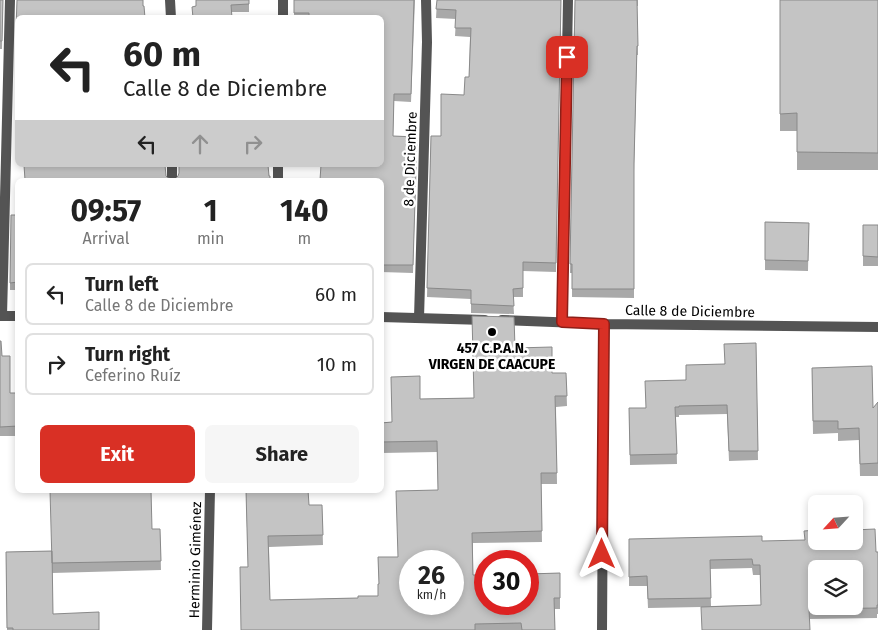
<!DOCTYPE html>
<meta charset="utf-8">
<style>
body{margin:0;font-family:"Fira Sans",sans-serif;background:#f6f6f6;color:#222;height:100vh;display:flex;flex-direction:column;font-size:19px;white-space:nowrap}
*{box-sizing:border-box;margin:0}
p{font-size:16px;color:#767676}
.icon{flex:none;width:28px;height:28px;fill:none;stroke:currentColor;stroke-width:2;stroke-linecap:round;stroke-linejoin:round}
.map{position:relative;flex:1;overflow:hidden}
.side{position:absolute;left:15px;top:178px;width:369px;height:315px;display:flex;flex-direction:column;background:#fff;border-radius:8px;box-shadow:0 2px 8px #0003}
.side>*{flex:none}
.guide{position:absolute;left:15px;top:15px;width:369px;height:152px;border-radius:8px;box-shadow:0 2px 8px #0003;background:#fff;color:#222;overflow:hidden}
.needle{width:32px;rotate:244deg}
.buttons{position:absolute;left:808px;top:495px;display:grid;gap:10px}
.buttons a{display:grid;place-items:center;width:55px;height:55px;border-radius:8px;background:#fff;box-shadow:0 2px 8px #0003;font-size:25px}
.speed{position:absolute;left:399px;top:550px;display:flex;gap:10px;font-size:25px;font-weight:700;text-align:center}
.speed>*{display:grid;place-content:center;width:65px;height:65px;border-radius:50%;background:#fff;box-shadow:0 2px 8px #0003;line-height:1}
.speed small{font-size:12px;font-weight:400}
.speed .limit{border:8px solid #d22;background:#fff;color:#111}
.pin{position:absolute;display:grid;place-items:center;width:42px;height:42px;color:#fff;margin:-21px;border-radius:10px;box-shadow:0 2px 8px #0006}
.me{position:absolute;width:55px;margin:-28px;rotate:0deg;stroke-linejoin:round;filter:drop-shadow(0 0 4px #0008)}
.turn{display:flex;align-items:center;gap:18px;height:105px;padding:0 25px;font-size:22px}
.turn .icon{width:65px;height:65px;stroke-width:2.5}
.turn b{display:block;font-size:35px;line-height:42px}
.lanes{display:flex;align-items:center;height:48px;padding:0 25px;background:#0003;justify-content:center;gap:25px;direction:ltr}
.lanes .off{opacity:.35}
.eta{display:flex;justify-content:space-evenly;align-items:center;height:85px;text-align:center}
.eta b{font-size:30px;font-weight:700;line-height:35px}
.button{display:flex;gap:10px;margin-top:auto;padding:10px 25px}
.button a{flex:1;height:58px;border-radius:8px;background:#d93025;color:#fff;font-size:20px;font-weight:700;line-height:58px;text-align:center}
.button a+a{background:#f6f6f6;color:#222}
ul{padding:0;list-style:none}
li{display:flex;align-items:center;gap:15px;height:62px;margin:0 10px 8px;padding:0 15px;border:2px solid #e0e0e0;border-radius:8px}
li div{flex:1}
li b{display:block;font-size:19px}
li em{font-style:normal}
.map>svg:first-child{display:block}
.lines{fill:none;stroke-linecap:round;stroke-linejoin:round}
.street{stroke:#545454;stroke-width:10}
.wall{fill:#a9a9a9;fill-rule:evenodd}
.building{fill:#c4c4c4;stroke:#898989;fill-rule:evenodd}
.route-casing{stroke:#8d1f18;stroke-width:12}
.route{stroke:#d93025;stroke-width:9}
.poi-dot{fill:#000;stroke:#fff;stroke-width:2}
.labels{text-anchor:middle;stroke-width:5;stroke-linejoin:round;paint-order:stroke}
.street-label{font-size:14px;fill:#000;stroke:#fff}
.poi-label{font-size:14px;font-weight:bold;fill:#000;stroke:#fff}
</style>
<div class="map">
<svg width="878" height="630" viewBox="0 0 878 630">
<rect width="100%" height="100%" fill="#fff"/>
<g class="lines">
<path class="street" d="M170,0l1,18
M283,18v-18
M172,165v15
M278,180v-15
M0,316h18
M2,316l8,-316
M381,317l104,3
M419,318l8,-276 -1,-42
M502,320l102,4 274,3
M562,322l6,-322
M207,630l3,-140
M602,630l2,-306"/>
</g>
<path class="wall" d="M0,0h3l-1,49h-2z
M17,0l1,37h-2z
M196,0h53v12h-17l-36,-6z
M294,0h121l-4,102 -17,-1 -1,35 24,1 -4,136 -32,-1v-254h-87z
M437,0h124l-5,272 -33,-1v26h-10l1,17 -43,-1v-14l-44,-2 4,-161h10l23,-41 5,-18 1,-40 -15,-1 1,-17 -20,-1z
M575,0h63v6h-1l1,49h-1l-3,117v126l-62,-1v-24h-2z
M780,0h98v170h-81v-39h-17z
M18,215v75h-8v-7z
M765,222l44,1 -1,48 -43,-1z
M863,225h15v41h-15z
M0,341l2,15 8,37h8v43h-18z
M756,343l2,117 -29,1 -2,-47 -48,1v2h-3l1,47 -47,1 -1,-57h17l78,-44z
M515,348l37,25h14l1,33 -11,1 1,77h-16l1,58 -69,1v32l87,-2v36h-5v21h-314l7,-63 -2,-77 63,15h13l1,40 -54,2 1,53 88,-2 20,-2 1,-12 -1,-27h20l40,-67 -1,-38 -56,1v-30l11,-1 28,-23 54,-1z
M812,368l61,40 5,-6v74h-18l-1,-36 -21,1v-8l-25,1z
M152,529h8l1,41 -109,3 1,41 46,16h-92l-1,-78 46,-1z
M629,539l133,2 116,11v62h-1v4l-68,1 -108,-12 -53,1 -1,-22h-18zM752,568l1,7h7l1,30 -50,1 -1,-37z"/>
<path class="building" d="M0,0h3l-1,41h-2z
M17,0h126v6h1l1,12h-127v11h-2z
M196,0h53v4l-18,1 1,13h-39l-1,-11 4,-1z
M294,0h120l-3,94h-17l-1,42 24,1 -4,128h-32v-85h-61l1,-15h60v-147h-72v-5h-15z
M437,0h124l-5,263 -33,-1v26l-10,1 1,17 -43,-2v-14l-44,-2 4,-152h10v-42l23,1 1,-18h4l2,-49h-16l1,-18 -20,-1z
M575,0h62l1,46h-1l-3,117v126h-62v-25h-2z
M780,0h98v153l-81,-1v-39l-17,1z
M24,165h141l1,11 2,2 4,1h3l3,-3 1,-3v-8h89l1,11h1v4h-245z
M11,215h7v67l-8,1z
M765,222l44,1 -1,38 -43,-1z
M863,225h15v32l-15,-1z
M472,316l42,1 1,31 37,-1v26h14l1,23h-12l2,77h-16l1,58 -70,2 1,42h12v29h43v-30l32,-1v25h-6l1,32h-33l-1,-7 -46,1v6h-234l-1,-63h8l-2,-77h62l1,15h13l1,30 -55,1 2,64 88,-2v-2h20v-12h1l-1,-27h20l-2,-66 42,-1 -1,-49 -56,1v-19l11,-1 -1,-45 29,-1v23l54,-1zM410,561h42v43h-42z
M0,341h1l1,15h8v37h8v33l-18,1z
M756,343l2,108h-29l-2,-46 -48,1v1h-4l2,47 -47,1 -1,-47h17l-1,-27 41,-1v-15l39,-1 -1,-20z
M872,366l1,42 5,-6v61l-18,1 -1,-36 -21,1v-8h-25l-1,-53z
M50,490h101l1,39h8l1,32 -109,2z
M875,529l1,23h2v53h-1v3l-68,1 1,21h-108l-1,-23 60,-2 -1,-40h-7l-1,-6 -42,1 1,38 -63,1 -1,-23 -18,1v-38l133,-3v5l43,-1 -1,-9 12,-1v11h38v-11zM816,569h38v37h-38z
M52,551l1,63 46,-2v18h-86v-2h-6l-1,-76z"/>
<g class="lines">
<g class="route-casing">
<path id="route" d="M567,57l-5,265 42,2 -2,230"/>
</g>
<use href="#route" class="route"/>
</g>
<circle class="poi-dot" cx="492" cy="332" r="5"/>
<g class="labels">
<g class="street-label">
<text transform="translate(410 159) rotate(-88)" y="5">8 de Diciembre</text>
<text transform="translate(690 311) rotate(1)" y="5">Calle 8 de Diciembre</text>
<text transform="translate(195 560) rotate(-89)" y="5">Herminio Giménez</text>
</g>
<g class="poi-label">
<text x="492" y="353">457 C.P.A.N.<tspan x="492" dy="16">VIRGEN DE CAACUPE</tspan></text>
</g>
</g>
</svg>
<div class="buttons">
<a><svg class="needle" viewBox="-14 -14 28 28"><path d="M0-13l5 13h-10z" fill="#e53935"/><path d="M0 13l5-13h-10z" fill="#767676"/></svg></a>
<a><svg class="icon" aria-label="layers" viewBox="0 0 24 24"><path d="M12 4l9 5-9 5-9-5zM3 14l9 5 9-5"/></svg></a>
</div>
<div class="speed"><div>26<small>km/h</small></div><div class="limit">30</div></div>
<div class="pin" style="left:567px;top:57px;background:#d93025"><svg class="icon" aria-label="arrive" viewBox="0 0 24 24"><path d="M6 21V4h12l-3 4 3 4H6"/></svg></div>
<svg class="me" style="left:602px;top:554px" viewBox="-20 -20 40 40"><path d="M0-17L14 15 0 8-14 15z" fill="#d93025" stroke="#fff" stroke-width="4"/></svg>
<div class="guide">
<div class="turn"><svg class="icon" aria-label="left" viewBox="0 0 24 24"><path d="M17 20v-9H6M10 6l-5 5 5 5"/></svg><div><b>60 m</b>Calle 8 de Diciembre</div></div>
<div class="lanes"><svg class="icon" aria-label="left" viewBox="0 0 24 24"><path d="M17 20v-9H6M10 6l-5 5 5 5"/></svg><svg class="icon off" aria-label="ahead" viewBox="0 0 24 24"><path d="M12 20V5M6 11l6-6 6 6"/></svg><svg class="icon off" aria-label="right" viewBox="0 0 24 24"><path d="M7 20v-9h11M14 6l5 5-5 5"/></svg></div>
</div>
<section class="side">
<div class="eta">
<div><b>09:57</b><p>Arrival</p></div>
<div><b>1</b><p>min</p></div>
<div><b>140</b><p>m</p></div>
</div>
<ul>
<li><svg class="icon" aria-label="left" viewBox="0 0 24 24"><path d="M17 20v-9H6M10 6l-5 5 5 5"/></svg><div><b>Turn left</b><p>Calle 8 de Diciembre</p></div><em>60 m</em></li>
<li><svg class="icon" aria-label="right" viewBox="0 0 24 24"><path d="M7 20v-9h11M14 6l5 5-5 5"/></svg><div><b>Turn right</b><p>Ceferino Ruíz</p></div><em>10 m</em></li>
</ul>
<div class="button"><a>Exit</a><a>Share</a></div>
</section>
</div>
